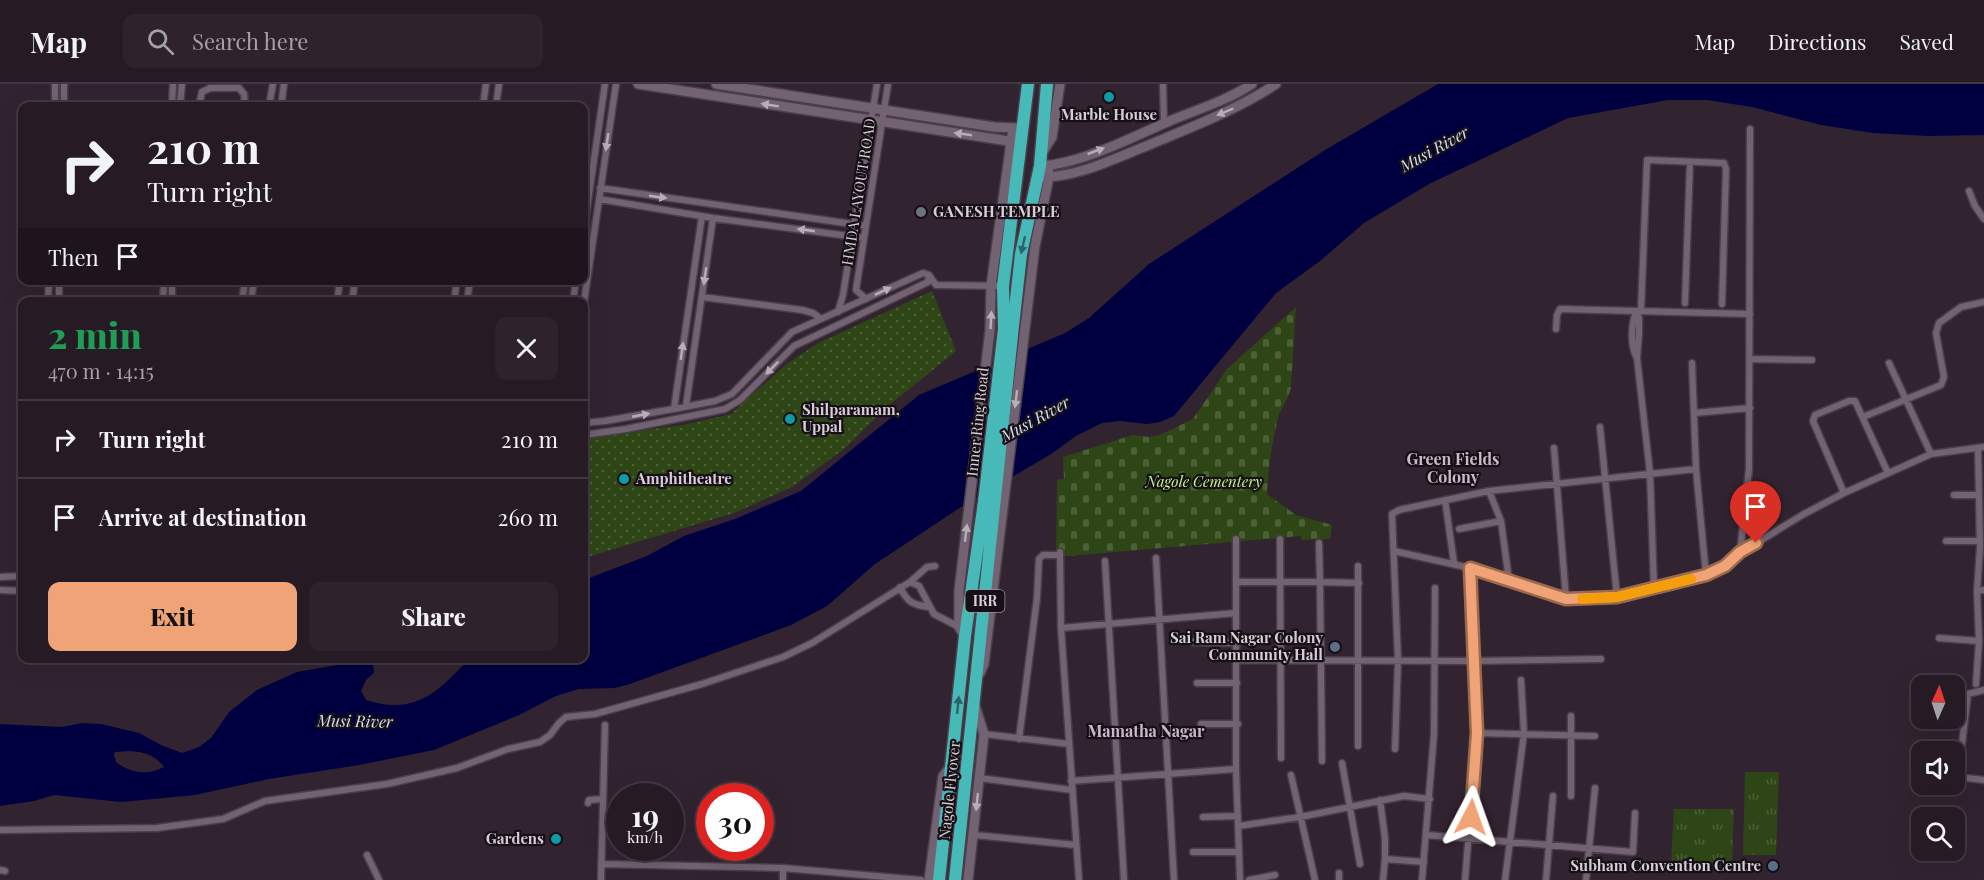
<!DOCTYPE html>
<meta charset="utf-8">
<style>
body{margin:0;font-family:"Playfair Display",serif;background:#2e232d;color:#f1f3f6;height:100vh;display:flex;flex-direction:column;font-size:22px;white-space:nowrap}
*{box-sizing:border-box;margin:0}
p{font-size:20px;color:#a4a1a7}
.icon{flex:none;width:33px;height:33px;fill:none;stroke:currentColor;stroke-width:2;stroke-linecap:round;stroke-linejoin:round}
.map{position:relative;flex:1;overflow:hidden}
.side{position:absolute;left:18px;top:213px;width:570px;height:366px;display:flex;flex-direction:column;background:#261a25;border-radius:12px;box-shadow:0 6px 24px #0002,0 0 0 2px #423842}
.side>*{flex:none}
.hud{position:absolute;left:18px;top:18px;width:570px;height:183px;border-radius:12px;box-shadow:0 6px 24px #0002,0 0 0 2px #423842;background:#261a25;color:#f1f3f6;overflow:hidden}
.needle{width:39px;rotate:3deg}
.controls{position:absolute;left:1911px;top:591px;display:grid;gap:12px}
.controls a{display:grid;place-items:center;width:54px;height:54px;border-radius:12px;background:#261a25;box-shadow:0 6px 24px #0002,0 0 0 2px #423842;font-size:30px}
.speed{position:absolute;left:606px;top:699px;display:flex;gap:12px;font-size:30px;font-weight:700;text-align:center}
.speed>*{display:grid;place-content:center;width:78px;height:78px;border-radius:50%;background:#261a25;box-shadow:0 6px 24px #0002,0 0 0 2px #423842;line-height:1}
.speed small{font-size:15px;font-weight:400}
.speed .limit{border:9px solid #d22;background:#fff;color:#111}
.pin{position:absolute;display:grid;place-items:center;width:51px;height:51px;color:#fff;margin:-62px -26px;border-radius:50% 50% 50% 0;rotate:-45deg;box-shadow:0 0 6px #0007}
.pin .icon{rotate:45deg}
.me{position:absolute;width:66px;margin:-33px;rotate:4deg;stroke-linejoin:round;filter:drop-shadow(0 0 4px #0008)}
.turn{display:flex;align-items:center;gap:21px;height:126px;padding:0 30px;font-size:27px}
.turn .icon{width:78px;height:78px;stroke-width:2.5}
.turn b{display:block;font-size:42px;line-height:51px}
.then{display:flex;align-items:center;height:57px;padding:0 30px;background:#0003;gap:12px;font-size:22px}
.round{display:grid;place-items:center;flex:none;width:63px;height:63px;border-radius:12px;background:#2e232d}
.headline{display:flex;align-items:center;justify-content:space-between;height:102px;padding:0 30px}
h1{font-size:36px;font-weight:800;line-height:45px;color:#1e9e55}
.cta{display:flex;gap:12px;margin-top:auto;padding:12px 30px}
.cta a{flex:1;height:69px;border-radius:12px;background:#efa376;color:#111;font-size:24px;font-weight:800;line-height:69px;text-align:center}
.cta a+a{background:#2e232d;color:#f1f3f6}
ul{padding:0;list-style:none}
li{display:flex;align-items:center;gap:18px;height:78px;padding:0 30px;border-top:2px solid #423842}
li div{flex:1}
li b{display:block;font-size:22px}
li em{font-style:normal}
header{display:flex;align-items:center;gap:36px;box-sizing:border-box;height:84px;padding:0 30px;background:#261a25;border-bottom:2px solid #423842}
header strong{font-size:28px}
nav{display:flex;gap:33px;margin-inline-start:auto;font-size:21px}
.search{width:420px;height:54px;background:#2e232d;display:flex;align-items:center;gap:15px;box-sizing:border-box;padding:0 21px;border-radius:12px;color:#a4a1a7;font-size:22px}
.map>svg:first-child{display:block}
.grass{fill:url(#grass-tufts)}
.cemetery{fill:url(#cemetery-stones)}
.park{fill:url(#park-dots)}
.water{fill:#000041;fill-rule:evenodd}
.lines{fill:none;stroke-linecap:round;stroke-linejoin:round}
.street-casing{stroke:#4a3e4a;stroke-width:9}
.secondary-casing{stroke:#4a3e4a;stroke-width:12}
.highway-casing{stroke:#4a3e4a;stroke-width:15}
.street{stroke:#736272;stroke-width:6}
.secondary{stroke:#736272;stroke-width:9}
.highway{stroke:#47b9b9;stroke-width:12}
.oneway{fill:#b9adb8}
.oneway2{fill:#2e6467}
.route-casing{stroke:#9b6a4d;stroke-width:15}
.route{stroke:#efa376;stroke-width:10}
.slow{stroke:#f59e0b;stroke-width:10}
.culture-dot{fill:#0f9aa8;stroke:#160f15;stroke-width:2}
.worship-dot{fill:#6b7280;stroke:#160f15;stroke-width:2}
.service-dot{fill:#5c6f8a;stroke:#160f15;stroke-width:2}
.labels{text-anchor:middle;stroke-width:4.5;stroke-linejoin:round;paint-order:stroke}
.shield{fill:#160f15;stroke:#9d949c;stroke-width:1.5}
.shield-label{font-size:14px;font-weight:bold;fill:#d7cdd6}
.poi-label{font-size:15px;font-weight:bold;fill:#d7cdd6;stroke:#160f15;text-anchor:start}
.street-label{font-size:15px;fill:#d7cdd6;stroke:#160f15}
.park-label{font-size:15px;font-style:italic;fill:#c0f989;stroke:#160f15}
.water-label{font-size:16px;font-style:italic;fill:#d4e0f4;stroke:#160f15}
.neighbourhood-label{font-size:16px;font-weight:bold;fill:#cbb8ca;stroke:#160f15}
</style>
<header>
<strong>Map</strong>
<div class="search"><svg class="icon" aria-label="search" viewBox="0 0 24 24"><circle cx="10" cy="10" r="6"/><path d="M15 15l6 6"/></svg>Search here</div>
<nav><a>Map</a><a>Directions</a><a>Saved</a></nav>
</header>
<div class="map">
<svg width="1984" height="796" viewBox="0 0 1984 796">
<defs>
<pattern id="grass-tufts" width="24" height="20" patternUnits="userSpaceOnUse" patternTransform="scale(1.5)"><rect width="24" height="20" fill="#2e4615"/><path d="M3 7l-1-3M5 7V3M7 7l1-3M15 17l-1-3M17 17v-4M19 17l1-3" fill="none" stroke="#4c6036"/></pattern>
<pattern id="cemetery-stones" width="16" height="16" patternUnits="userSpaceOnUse" patternTransform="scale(1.5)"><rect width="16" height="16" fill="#2e4615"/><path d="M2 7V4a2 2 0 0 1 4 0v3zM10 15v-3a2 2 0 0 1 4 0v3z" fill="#4c6036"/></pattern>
<pattern id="park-dots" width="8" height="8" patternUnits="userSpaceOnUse" patternTransform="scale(1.5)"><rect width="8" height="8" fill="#2e4615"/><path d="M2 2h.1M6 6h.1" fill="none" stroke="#4c6036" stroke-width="1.8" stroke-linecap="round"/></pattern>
</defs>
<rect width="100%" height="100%" fill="#322331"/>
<path class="grass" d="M1745,688h34l-3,83h-33z
M1674,725h60l-2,54 -61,-2z"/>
<path class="cemetery" d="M1296,223l-5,80c-2,12 -10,20 -13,31 -6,25 -10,50 -11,76l29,21 36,10 -2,14 -29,1v-4l-245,21 1,-77 7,-1 -1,-22 70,-22 16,2 11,-2 33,-16 34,-50z"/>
<path class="park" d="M932,207l24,60 -69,56 -43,42 -52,38 -58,26 -150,45v-120l99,-13 48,-11 53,-48 34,-23z"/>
<path class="water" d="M1438,0h546v51l-56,1 -55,-3 -52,-8 -69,-18 -45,-7h-39l-100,18 -139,66 -65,39 -44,38 -44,32 -102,123 -14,6 -13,2 -27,-3 -18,2 -26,13 -25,18 -93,55 -83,55 -48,42 -36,19 -161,59 -15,4 -36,1 -23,7 -37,19 -85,35 -75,15 -90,14 -74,16 -74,7 -67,-7 -20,6 -34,5v-82l62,3 20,-4 19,1 38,9 22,12 21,8 17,-6 12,-9 18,-26 28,-22 40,-18 63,-11 13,3 1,9 -8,7 -5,11 5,9c49,16 72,-8 103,-41l115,-1v-78l63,-24 37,-20 51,-17 66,-28 118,-96 146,-62 24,-15 60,-54 176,-114zM130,667c14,1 25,4 34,16 -17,9 -34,6 -48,-5l-2,-7 1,-3z"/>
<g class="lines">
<g class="street-casing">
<path id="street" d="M1163,0l1,40
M55,22v-22
M64,22v-22
M172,22l1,-22
M180,22l2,-22
M199,22l3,-14 8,-4h29l5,6 1,12
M269,22l4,-22
M281,22l3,-22
M483,22l3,-22
M496,22l3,-22
M600,104l266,38
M1969,107l6,15 9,13
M599,115l114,19 151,20
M584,145l21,-145
M929,191l7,10 67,1
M702,213l100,13 11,3 8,6
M866,215l-10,-9 32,-206
M48,218l1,-22
M59,218v-22
M163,218l1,-22
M172,218v-22
M242,218l3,-22
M251,218l3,-22
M337,218l3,-22
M352,218l3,-22
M454,218l3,-22
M467,218l3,-22
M573,218l3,-22
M584,218l32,-218
M1685,219l5,-141
M1641,226l6,-150 77,3 2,6 -4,135
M1636,227l3,7v16l-2,24 13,115 4,115
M838,228l5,-17 34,-211
M1636,228c-5,13 -6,34 1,46
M1556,245l1,-14 3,-6 190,5
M1750,275l62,1
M1692,279l4,106 10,106
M1889,279l42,91
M686,322l27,-188
M674,325l28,-193
M1694,329l56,-5
M1863,333l78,-32 3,-8 -8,-44 3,-10 22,-16 23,-5
M584,339l21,-2 74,-13 36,-7 17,-7 60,-62 131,-59 6,2 -1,7 -134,64 -54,54 -15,9 -99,20 -42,6
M1600,343l17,170
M1554,364l12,151
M1489,407l12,30 8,59
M1844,409l-31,-72 2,-6 34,-14h6l33,72
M1954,411h25
M1445,416l9,63
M1459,445l42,-8
M1236,455v230l4,111
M1280,455l1,219
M1946,457h34
M1319,459l1,39 39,1
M1394,467l76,17 96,31 51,-2 89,-22 19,-9 15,-13 64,-39 40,-21 87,-39 53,-7
M1060,468l1,76 18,252
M1740,469l9,-84 1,-340
M1156,474l18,322
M1105,477l19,319
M935,482l-8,1 -17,15 9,4 15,28 25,13
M0,493l22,-1
M1236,498h84l2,179
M900,503c7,15 13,18 29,20
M0,506l22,1
M1977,507l3,-44 -2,-99
M1061,544l175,-15
M1939,554l40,3
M1193,558l45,1
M1237,576l236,1 128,-2
M1197,599h40
M1976,600l3,-43 -2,-50 7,-1
M1984,606l-16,4 -10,83 26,3
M1571,632v80
M1201,640h37
M1477,649l118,3
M984,650l85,10
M1019,655l18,-141 2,-39 4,-4h17
M1358,662v-180
M1395,665l3,-89 -6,-146 7,-4 90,-19 207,-22
M1342,679l18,101
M1291,691l24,105
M979,694l93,12
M1071,697l165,-12
M1380,716l5,38v21l39,3
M588,719l1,-3 13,-1
M1203,733l35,-1
M1238,742l62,-9 104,-21 26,3
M0,746l157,-2 66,-9 42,-18 122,-17 70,-16 51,-19 32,-7 10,-7 9,-12 7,-6 29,-3 107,-30 81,-27 29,-14 98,-61
M974,751l102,10
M1427,751l206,17 2,-39
M1193,768h46
M367,771l12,25
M601,780l182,4 138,12
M0,786l5,1
M601,796l4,-155
M783,796v-12
M1249,796l26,-5
M1339,796v-7
M1383,796l2,-21
M1422,796l12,-146 1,-146
M1465,796l12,-147 -7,-165
M1505,796l19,-147 -3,-53
M1546,796l7,-84
M1586,796l9,-92"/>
</g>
<g class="secondary-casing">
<path id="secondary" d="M638,0l377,58
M716,0l278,43 22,1
M1042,69l10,-16 8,-53
M1043,82c43,-4 89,-29 129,-46 27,-11 56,-20 80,-36
M1043,93c35,0 70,-18 101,-30 45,-19 91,-36 132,-63
M965,552l-6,-9v-36l31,-261 1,-44 22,-158
M980,589l4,-9 51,-418 14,-69 -1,-12
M929,796l14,-104 8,-10
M968,796l16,-146 -9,-28"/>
</g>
<g class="highway-casing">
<path id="highway" d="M939,796l26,-244 19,-134 20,-173 -1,-43 25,-202
M955,796l58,-554 8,-72 19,-88 7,-82"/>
</g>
<use href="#street" class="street"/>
<use href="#secondary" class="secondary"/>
<use href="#highway" class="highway"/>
</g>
<defs><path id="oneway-solid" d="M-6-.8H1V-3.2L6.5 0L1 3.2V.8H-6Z" transform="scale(1.5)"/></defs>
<g class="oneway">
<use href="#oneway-solid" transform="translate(770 21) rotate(-171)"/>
<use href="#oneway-solid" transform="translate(1225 28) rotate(157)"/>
<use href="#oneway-solid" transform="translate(963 50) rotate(-172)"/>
<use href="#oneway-solid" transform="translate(607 58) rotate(99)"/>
<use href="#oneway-solid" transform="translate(1096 67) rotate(-21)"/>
<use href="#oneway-solid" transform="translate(658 113) rotate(8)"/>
<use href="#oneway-solid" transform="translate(806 146) rotate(-172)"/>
<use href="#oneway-solid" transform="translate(705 192) rotate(98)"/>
<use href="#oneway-solid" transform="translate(883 207) rotate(-25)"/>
<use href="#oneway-solid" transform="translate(991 236) rotate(-87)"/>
<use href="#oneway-solid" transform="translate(682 267) rotate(-82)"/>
<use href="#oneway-solid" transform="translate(772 284) rotate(135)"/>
<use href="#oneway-solid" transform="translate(1016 315) rotate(97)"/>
<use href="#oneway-solid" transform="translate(641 331) rotate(-11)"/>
<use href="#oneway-solid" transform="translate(966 449) rotate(-83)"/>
<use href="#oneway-solid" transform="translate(977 718) rotate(96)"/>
</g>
<g class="oneway2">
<use href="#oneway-solid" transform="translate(1023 161) rotate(103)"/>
<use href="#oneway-solid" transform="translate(958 621) rotate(-84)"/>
</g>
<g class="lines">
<g class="route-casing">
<path id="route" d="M1471,733l6,-84 -7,-165 96,31 51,-2 89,-22 19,-9 15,-14 16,-9"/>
</g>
<use href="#route" class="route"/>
<path class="slow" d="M1582,515l35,-2 74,-18"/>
</g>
<g class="culture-dot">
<circle cx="1109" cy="13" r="6"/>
<circle cx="790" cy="335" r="6"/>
<circle cx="624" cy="395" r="6"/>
<circle cx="556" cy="755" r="6"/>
</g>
<circle class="worship-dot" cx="921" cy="128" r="6"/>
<g class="service-dot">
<circle cx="1335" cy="563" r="6"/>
<circle cx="1773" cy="782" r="6"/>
</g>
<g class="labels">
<rect class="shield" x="965.5" y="506" width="39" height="22" rx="4.5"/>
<g class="shield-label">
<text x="985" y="522">IRR</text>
</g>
<g class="poi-label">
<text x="1109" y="36" text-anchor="middle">Marble House</text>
<text x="933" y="133">GANESH TEMPLE</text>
<text x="802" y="331">Shilparamam,<tspan x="802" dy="17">Uppal</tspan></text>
<text x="636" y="400">Amphitheatre</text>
<text x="1323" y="559" text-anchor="end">Sai Ram Nagar Colony<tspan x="1323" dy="17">Community Hall</tspan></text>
<text x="544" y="760" text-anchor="end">Gardens</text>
<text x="1761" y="787" text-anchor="end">Subham Convention Centre</text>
</g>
<g class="street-label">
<text transform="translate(859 108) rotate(-81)" y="5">HMDA LAYOUT ROAD</text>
<text transform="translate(978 338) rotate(-84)" y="5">Inner Ring Road</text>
<text transform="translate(950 706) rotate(-84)" y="5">Nagole Flyover</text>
</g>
<g class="park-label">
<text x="1204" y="403">Nagole Cementery</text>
</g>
<g class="water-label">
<text transform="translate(1434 65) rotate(-29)" y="6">Musi River</text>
<text transform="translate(1035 335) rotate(-29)" y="6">Musi River</text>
<text transform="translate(355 637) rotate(1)" y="6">Musi River</text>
</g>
<g class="neighbourhood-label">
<text x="1453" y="381">Green Fields<tspan x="1453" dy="18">Colony</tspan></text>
<text x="1146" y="653">Mamatha Nagar</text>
</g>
</g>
</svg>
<div class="controls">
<a><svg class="needle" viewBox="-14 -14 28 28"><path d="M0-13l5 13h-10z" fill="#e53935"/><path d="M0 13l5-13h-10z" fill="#a4a1a7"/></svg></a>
<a><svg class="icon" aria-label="sound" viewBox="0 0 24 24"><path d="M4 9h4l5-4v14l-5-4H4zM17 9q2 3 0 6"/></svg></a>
<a><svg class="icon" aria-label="search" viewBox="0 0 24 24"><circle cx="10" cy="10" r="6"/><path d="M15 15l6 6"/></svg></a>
</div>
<div class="speed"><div>19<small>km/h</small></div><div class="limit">30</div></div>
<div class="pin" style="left:1756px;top:459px;background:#d93025"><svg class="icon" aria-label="arrive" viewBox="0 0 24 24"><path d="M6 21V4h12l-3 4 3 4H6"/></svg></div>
<svg class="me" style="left:1471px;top:733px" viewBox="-20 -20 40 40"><path d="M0-17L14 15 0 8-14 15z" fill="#efa376" stroke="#fff" stroke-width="4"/></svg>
<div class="hud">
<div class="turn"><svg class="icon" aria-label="right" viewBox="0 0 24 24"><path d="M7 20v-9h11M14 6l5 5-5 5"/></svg><div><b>210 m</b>Turn right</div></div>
<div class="then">Then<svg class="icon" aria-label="arrive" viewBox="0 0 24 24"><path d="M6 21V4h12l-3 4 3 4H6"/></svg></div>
</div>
<section class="side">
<div class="headline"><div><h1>2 min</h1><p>470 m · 14:15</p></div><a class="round"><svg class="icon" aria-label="close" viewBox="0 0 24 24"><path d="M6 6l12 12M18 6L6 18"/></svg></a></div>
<ul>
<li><svg class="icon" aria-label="right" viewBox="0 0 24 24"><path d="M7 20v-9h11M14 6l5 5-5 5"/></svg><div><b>Turn right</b></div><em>210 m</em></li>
<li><svg class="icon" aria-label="arrive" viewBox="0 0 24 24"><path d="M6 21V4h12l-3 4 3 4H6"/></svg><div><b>Arrive at destination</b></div><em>260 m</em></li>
</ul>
<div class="cta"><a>Exit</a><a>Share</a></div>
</section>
</div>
